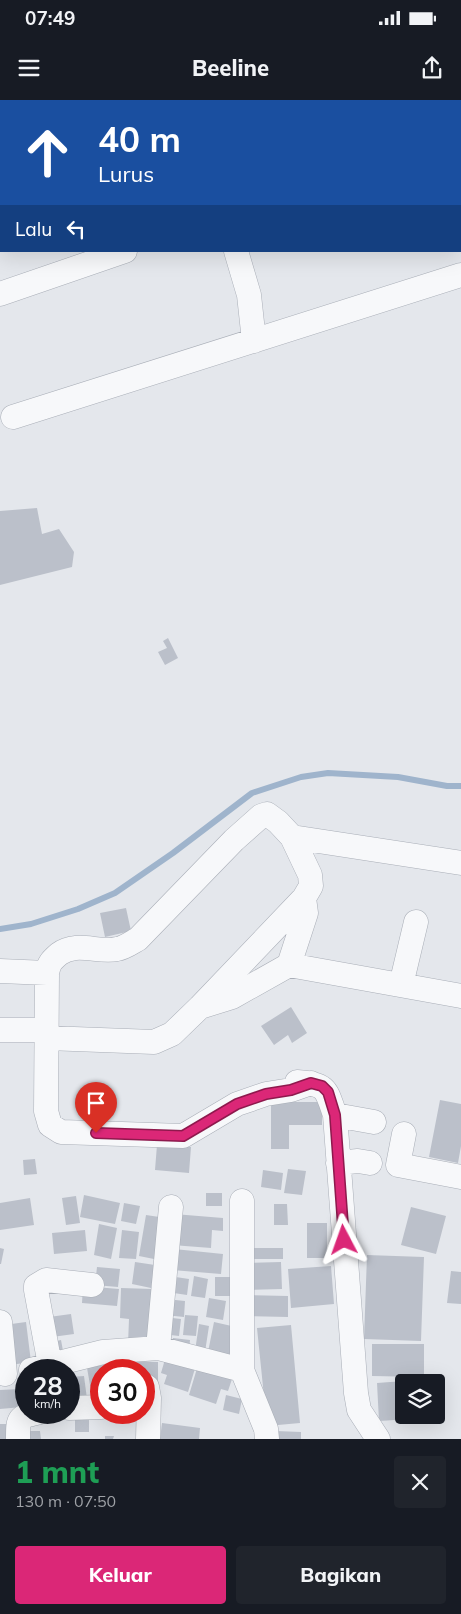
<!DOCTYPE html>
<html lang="id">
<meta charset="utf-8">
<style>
body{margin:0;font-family:Mulish,sans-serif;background:#20242c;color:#f1f3f6;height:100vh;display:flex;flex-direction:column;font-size:19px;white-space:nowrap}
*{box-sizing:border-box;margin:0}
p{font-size:16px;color:#9ea1a6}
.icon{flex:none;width:28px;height:28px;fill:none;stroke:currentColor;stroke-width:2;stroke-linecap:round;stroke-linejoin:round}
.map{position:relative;height:1339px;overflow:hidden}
.side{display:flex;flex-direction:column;background:#171b24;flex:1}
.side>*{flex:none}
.guide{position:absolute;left:0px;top:0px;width:461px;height:152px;box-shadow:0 5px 20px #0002;background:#1a4fa0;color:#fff;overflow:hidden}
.controls{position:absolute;left:395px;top:1274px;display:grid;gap:10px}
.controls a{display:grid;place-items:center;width:50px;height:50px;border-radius:5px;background:#171b24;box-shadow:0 5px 20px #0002;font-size:25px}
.speed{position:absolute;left:15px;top:1259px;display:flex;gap:10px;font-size:25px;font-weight:700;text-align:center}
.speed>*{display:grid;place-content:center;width:65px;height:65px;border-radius:50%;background:#171b24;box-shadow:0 5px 20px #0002;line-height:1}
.speed small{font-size:12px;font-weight:400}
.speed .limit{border:8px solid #d22;background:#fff;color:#111}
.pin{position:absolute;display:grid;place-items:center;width:42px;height:42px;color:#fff;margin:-51px -21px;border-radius:50% 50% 50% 0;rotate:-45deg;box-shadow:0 0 5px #0007}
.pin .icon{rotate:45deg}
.me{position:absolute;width:55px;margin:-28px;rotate:356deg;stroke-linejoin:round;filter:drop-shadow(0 0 4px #0008)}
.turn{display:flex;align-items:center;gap:18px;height:105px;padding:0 15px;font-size:22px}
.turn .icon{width:65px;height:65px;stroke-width:2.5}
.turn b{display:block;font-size:35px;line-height:42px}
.then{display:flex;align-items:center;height:48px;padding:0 15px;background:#0003;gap:10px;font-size:19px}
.round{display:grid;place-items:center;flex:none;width:52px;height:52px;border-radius:5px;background:#20242c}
.head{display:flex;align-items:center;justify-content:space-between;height:85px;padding:0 15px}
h1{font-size:30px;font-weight:800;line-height:38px;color:#1e9e55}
.cta{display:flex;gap:10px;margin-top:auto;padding:10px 15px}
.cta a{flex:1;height:58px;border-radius:5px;background:#db2777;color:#fff;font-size:20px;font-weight:800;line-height:58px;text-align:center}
.cta a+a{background:#20242c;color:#f1f3f6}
.status{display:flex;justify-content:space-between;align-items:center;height:35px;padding:0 25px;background:#171b24;direction:ltr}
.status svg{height:14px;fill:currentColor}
header{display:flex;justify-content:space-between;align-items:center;height:65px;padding:0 15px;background:#171b24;font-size:22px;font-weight:800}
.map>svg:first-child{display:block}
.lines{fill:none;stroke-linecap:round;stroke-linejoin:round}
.stream{stroke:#9fb4cc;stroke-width:6}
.building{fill:#bbc0ca}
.minor-casing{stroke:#a9aeb7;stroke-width:25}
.minor{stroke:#f7f8fa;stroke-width:24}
.route-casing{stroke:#8e194d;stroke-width:12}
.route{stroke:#db2777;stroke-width:9}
</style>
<div class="status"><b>07:49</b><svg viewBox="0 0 49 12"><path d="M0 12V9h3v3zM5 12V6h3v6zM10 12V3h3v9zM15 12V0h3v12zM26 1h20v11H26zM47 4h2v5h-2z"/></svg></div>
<header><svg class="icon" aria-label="menu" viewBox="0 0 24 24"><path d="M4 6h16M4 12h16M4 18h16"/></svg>Beeline<svg class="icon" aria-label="share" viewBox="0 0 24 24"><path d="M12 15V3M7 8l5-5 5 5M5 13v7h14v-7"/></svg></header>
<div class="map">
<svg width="461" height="1339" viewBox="0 0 461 1339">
<rect width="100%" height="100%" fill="#e4e7ec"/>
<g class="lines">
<path class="stream" d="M0,829l31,-5 47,-15 37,-16 58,-40 79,-60 49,-16 27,-4 70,4 49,9h14"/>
</g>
<path class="building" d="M37,408l5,26 17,-5 15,23 -2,15 -72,18v-74z
M168,538l10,20 -13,7 -7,-13 9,-4 -4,-7z
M126,808l5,23 -26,6 -5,-24z
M291,907l16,26 -15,10 -4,-8 -14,10 -13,-19z
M440,1000l21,4v42l-3,17 -29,-6z
M271,1002h51v23h-33v24h-18z
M157,1045l34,2 -2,26 -34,-3z
M35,1059l2,15 -13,1 -1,-15z
M288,1069l18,2 -4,24 -18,-2z
M263,1070l20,3 -2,17 -20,-3z
M206,1093h16v13h-16z
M84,1095l36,8 -5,21 -35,-7z
M76,1096l4,27 -14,2 -4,-27z
M30,1098l4,27 -34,5v-27z
M124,1103l16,3 -4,18 -15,-3z
M274,1104h13l1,21h-14z
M411,1107l35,9 -10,38 -35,-9z
M174,1114l49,4v13l-11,-1 -1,18 -39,-3z
M146,1115l20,3 -7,42 -20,-4z
M307,1123h20v35h-20z
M99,1124l18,4 -6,31 -17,-4z
M85,1130l2,21 -33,3 -2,-21z
M122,1130l17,2 -3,27 -17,-1z
M0,1148l4,1 -3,15h-1z
M247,1148h36v11h-35z
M174,1149l49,5 -2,20 -49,-4z
M367,1155l57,2 -3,84 -57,-2z
M135,1162l20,3 -4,23 -19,-4z
M281,1162l1,27 -34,1 -1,-27z
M331,1166l3,38 -43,4 -3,-39z
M97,1167l23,2 -2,18 -23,-2z
M451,1171l10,1v32l-14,-1z
M169,1176l20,3 -2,16 -20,-3z
M194,1176l14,3 -3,19 -14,-2z
M215,1177h21v19h-21z
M83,1186l36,3 -2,17 -35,-3z
M121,1188l32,1 -2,56 -23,-1 1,-25 -9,-1z
M248,1195l40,1v21l-40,-1z
M209,1198l17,3 -3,19 -17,-3z
M166,1199l19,2 -1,16 -19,-2z
M71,1214l3,20 -22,3 -3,-20z
M185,1215l13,1 -2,20 -13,-1z
M164,1217l17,2 -2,17 -17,-2z
M26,1222l5,40 -21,3 -6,-40z
M214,1222l22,5 -7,30 -21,-5z
M199,1224l10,2 -4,26 -10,-1z
M291,1225l9,98 -33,3 -10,-98z
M173,1238l17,2 -1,10 -17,-2z
M61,1240l3,16 -12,-14z
M372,1244h52v33l-52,-1z
M166,1256l30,9 -8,27 -24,-8 3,-9 -6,-2z
M126,1261l32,1v20h-14v-12h-19z
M113,1263l1,7h-13v24l-9,2 -5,-28z
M198,1265l35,11 -5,15 -7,-2 -5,15 -27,-9z
M84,1276l3,23 -14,2 -3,-24z
M424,1280v2h-16v-1z
M404,1281v34h22v3l-47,3 -2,-38z
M23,1282h3v14h-1z
M20,1289l2,18 -22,2v-19z
M226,1295l16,4 -3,15 -16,-4z
M125,1312h15l-1,10 -15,-2z
M75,1315h14v17h-14z
M162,1323l38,5 -1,11h-39z
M0,1324h17v15h-17z
M26,1331h14l1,8h-15z
M276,1331l25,1v7h-25z
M105,1336h9l-1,3h-8z"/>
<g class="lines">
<g class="minor-casing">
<path id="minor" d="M460,32h1
M236,151l13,44 5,46
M0,194l125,-43
M13,317l448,-142
M292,737l169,26
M289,865l172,31
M0,871l47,2
M401,885l15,-63
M200,907l32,-10 57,-32 17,-52 -2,-15 7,-12 -1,-11 -18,-38 -14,-15 -11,-8 -6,2 -27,24 -96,99c-7,4 -14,9 -21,10 -19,4 -41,-8 -58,5 -8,7 -10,9 -12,19l-1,138 4,14 11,7 122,4 54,-32 29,-10 25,-4 20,-7
M0,930h47
M47,938l107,4 18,-8 28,-27 104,-109
M297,982c30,2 29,7 38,33l21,278 3,17 19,29
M335,1015l39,7
M404,1034l-6,31 63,12
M338,1063l20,-2 12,2
M242,1101v169l24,59 1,10
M0,1222l5,52
M158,1248l13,-141
M50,1265l-14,-75v-4l10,-6 46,5
M31,1270l72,-18 55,-4 84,22
M144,1285l3,2 2,11 -1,41
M69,1308l32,-1
M18,1339c0,-22 0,-22 22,-27"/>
</g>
<use href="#minor" class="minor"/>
</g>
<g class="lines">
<g class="route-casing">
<path id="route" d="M96,1033l87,3 54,-32 29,-10 25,-4 20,-7 11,3 6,6 7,23 9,125"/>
</g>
<use href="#route" class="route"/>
</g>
</svg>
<div class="controls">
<a><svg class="icon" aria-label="layers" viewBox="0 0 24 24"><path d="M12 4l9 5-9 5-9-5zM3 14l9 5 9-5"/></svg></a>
</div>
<div class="speed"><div>28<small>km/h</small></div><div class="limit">30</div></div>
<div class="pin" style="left:96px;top:1033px;background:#d93025"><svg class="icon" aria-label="arrive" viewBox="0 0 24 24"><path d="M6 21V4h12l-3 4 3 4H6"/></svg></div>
<svg class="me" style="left:344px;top:1140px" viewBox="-20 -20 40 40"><path d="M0-17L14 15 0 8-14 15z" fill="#db2777" stroke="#fff" stroke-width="4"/></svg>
<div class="guide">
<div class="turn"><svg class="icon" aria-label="ahead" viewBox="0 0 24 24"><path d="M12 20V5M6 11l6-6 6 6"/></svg><div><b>40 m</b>Lurus</div></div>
<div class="then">Lalu<svg class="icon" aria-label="left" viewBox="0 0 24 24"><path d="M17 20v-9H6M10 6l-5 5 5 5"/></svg></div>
</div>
</div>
<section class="side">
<div class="head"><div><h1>1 mnt</h1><p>130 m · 07:50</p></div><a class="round"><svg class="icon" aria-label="close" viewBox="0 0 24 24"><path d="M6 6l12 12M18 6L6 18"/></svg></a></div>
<div class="cta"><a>Keluar</a><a>Bagikan</a></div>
</section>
